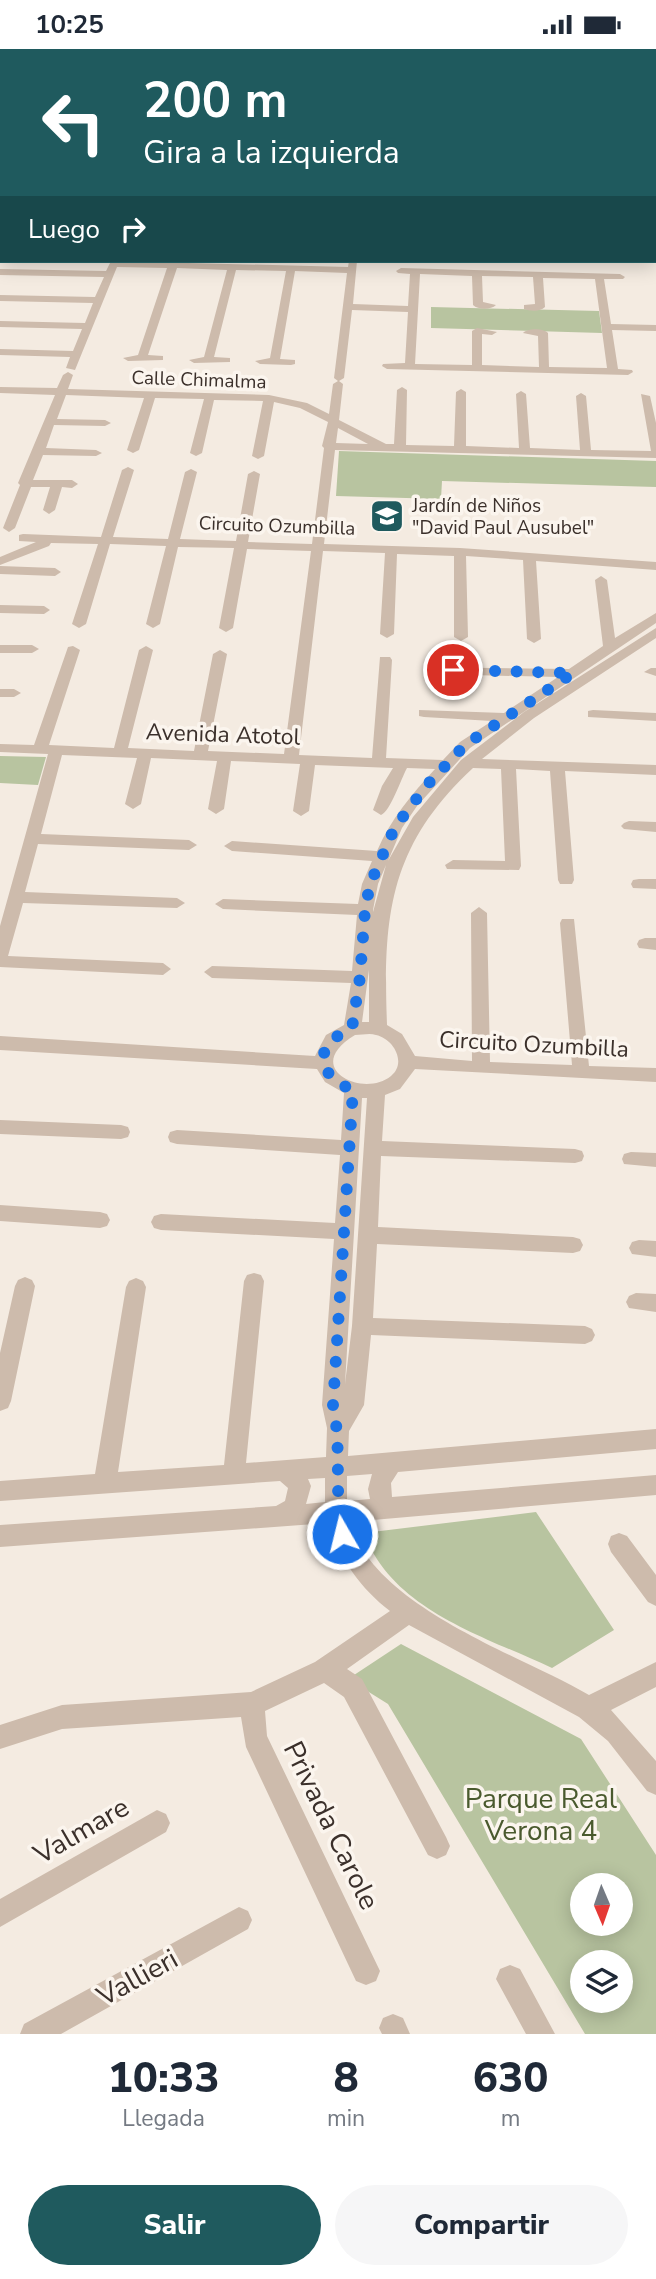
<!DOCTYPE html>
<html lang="es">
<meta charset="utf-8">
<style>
body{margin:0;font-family:"Nunito Sans",sans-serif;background:#f6f6f7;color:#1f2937;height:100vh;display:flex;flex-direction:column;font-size:26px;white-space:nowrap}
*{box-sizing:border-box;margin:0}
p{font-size:23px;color:#747a83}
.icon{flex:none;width:38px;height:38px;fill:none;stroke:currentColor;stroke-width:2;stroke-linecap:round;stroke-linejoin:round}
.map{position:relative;height:1985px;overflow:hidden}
.details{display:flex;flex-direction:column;background:#fff;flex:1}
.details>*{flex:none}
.top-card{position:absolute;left:0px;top:0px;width:656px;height:214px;box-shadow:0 4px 18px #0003;background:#1f5a5e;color:#fff;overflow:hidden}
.needle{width:46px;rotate:178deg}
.buttons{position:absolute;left:570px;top:1824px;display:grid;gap:14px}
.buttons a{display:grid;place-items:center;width:63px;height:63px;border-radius:50%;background:#fff;box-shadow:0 4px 18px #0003;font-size:35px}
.pin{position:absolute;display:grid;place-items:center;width:60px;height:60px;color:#fff;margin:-30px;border:4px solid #fff;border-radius:50%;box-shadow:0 2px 7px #0007}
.me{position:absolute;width:77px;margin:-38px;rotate:352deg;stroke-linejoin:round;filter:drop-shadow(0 0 5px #0008)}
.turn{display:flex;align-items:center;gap:24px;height:147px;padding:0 28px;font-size:32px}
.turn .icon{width:91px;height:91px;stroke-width:2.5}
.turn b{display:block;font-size:49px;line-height:60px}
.then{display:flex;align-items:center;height:66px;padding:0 28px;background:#0003;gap:14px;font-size:26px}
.eta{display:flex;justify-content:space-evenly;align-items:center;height:119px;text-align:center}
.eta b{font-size:42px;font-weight:800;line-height:49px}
.primary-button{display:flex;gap:14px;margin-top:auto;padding:14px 28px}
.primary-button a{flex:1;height:80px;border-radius:42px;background:#1f5a5e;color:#fff;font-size:28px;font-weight:800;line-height:80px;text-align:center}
.primary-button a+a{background:#f6f6f7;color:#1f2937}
.status{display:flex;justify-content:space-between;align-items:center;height:49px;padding:0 35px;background:#fff;direction:ltr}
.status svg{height:19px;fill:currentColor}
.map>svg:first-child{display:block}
.green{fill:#b8c4a0;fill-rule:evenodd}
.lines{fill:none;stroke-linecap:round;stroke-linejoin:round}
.minor{fill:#cdbbac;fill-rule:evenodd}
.major{fill:#7d675c;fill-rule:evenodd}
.route{stroke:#1a73e8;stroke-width:12;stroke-dasharray:0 21.6}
.labels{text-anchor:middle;stroke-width:7;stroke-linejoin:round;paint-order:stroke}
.far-street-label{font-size:19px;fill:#3b302b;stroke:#fbf5ee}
.far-poi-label{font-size:19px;fill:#3b302b;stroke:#fbf5ee;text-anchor:start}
.street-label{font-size:23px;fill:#3b302b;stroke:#fbf5ee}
.near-park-label{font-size:28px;fill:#4a5a2e;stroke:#fbf5ee}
.near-street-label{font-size:28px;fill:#3b302b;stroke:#fbf5ee}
</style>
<div class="status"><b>10:25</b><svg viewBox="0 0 49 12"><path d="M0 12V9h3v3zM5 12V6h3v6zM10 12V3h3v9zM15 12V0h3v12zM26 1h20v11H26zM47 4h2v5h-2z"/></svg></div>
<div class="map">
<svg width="656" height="1985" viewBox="0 0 656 1985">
<rect width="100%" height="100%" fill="#f4ebe1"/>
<path class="green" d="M431,258l168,4 3,22 -171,-5z
M339,402l317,10v26l-214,-6 -1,18 -105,-3z
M0,707l46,1 -8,28 -38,-2z
M536,1463l78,118 -62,38c-68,-32 -160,-58 -188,-135z
M401,1595l180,95 75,116v179h-71l-197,-330 -40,-25zM583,1836h38v38h-38zM583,1913h38v38h-38z"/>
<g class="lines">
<path class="minor" d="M3,0h17l-19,4z
M40,0h10l-12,2z
M106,0l16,2h-14z
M151,0h16l-18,2z
M228,0h9l1,2h-8z
M271,0h16l-18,2z
M491,0h16l-18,2z
M566,0h10l1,2h-9z
M621,0h15l-17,2z
M0,15h2v4h-2z
M654,24h2v4h-2z
M654,38h2v5h-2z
M0,62h2v4h-2z
M654,89h2v4h-2z
M0,98h2v5h-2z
M654,107h2v4h-2z
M654,121h2v6h-2z
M0,146h2v6h-2z
M2,187v10l-2,1v-10z
M654,199h2v6h-2z
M0,205h2v6h-2z
M111,212l237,6 1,-6h8l-4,43 55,2 2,-32 -12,-1 -2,-2 5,-3 219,6 5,3 -2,2h-19l7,45 45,1v6l-44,-1 6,39 14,1 1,2 -5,3 -241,-6 -5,-3 1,-2 22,-1 3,-51 -56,-2 -8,68 -5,3 4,3 -4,36 47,24h8l3,-54 5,-3 5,3 -1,55 48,1 2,-54 5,-3 5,3v54l53,2 -3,-54 5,-3 5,3 4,54 50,2 -4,-54 5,-3 5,3 5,54 60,1 -10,-57 9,2 6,27v35l-321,-8 -11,94 136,4 196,14v8l-120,-9 5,78 -7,4 -7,-4 -4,-79 -57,-4 2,81 -7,4 -7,-4v-81l-57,-2 -3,80 -7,4 -7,-4 5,-81 -62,-2 -24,204 73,3 8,-101h10l2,3 -6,98 57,2 17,-18 32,-21 -68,-4 -5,-1v-6l85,3 54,-36 -128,-3 -7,-4 2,-3 144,2 34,-23 -8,-66 6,-4 6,4 8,58 41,-25v10l-186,125 -53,58 -15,22 -14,33 25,-44 48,-57 63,-48 132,-84v10l-122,80 -52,41 174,6v10l-91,-4 9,109 -2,4h-12l-2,-4 -8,-109 -34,-2 5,97 -2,4 -72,-1 -2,-4 8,-5 52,1 -4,-92 -28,-1c-84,78 -90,148 -86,257l15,9 13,22 57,5 -1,-148 8,-6 8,6 3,149 82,3 -12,-142 2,-4h12l15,147 67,2v14l-241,-13 -15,20 -15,6 -3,46 193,8 7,2 2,5 -2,5 -7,2 -194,-7 -3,71 195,10 7,2 3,6 -3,6 -7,2 -196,-9 -4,74 212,8 7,3 3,6 -3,6 -7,3 -214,-9 -7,70 -15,26 -1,25 308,-27v20l-258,23 -7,11 1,14 264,-22v20l-306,27c24,85 168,132 239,173l67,-33v25l-45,23 45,51v34l-9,-4 -39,-50 -29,-24 -170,-92 -62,44 15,10 84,158 4,9 -4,9 -9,4 -9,-4 -84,-158 -20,-14 -59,28 2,25 113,235 -4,10 -10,4 -10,-4 -110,-234 -5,-30 -179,12 -62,20v-24l62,-20 189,-13 64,-30 75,-51c-29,-22 -51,-53 -62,-88l-328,24v-22l276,-19 9,-5 3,-13 -8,-7 -280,20v-20l95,-7 31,-187 3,-6 7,-3 7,3 3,6 -28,185 106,-7 20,-184 3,-6 7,-2 7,2 3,6 -18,182 80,-6 1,-29 -5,-23 12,-166 -173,-9 -7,-2 -3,-6 3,-6 7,-2 174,9 5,-68 -163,-11 -7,-2 -2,-5 2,-5 7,-2 164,10 3,-47 -19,-11 -8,-13 -317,-19v-14l315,20 11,-21 18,-10 7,-42 -139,-5 -8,-6 8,-6 140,5 5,-56 -134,-6 -8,-5 8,-5 135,5 4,-20 10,-23 -140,-10 -8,-5 8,-5 145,10c14,-32 34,-56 58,-82l-28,-1c-6,11 -17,44 -26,47l-8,-5 9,-24 11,-18 -78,-3 -6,46 -8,5 -8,-5 7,-47 -69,-3 -7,48 -8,5 -8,-5 9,-48 -66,-3 -10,46 -8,5 -8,-5 12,-46 -75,-3 -21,79 148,6 8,5 -8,5 -151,-6 -13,48 152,6 8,5 -8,5 -154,-5 -15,53 155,7 8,6 -8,6 -163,-8v-41l48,-172 -48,-2v-8l34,1 34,-98 5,-1 7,4 -31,95 65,3 25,-98 7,-4 7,4 -25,98 66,3 19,-97 7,-4 7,4 -19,97 76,3 27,-203 -64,-2 -14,79 -7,4 -7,-4 15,-80 -56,-1 -18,77 -7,4 -7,-4 20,-78 -56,-2 -24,80 -7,4 -7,-4 26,-80 -47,-1 -2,3 -49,19v-8l36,-15 -17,-1v-6l4,-1 78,3 21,-67 6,-3 6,3 -21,67 55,2 17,-67 6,-3 6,3 -17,67 56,2 12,-67 6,-3 6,3 -12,68 64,2 12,-96 -2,-2 6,-24 -28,-14 -26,-6 -10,54 -6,3 -6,-3 11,-55 -49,-1 -12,53 -6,3 -6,-3 14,-54 -49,-1 -16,52 -6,3 -6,-3 17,-52 -78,-3 -9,24 48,1 6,3 -6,3 -51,-1 -8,23 50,2 6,3 -6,3 -53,-1 -10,25h39l6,4 -6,4 -10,-1 -7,23 -6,4 -6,-4 7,-23h-19l-16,41 -6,4 -6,-4 17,-43 -2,-2 37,-88 -55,-2v-6l57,1 6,-13 5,-3 5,3 -5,14 201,6 38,8 22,11 4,-30 5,-3 -4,-3 13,-105 -52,-2 -15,88 15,1v4l-4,1 -31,-1 -5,-3 15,-3 16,-87 -50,-1 -22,87 16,1v4l-36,1 -5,-3 15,-3 23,-87 -50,-2 -29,87 15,1v4l-35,1 -5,-3 15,-3 29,-87 -50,-1 -42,103 -9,-2 4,-11 -70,-2v-6l73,2 9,-22 -82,-2v-6l85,2 8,-20 -93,-2v-6l95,2 9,-20 -104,-2v-6l106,2zM420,225l52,2 1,29c5,5 18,5 23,0l-13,-3 -1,-26 51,1 2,27 -11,1v4c6,2 16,3 21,-2l-2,-29 52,1 12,89 -58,-1 -1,-34c-5,-5 -20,-5 -25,0l15,3 1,31 -57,-2v-31l10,1 5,-3 -20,-4 -5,3v34l-57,-1zM338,379l30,16 -32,-1zM386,816l-13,47v-2l5,-26zM369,921v52h-7l6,-45zM355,986c7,0 15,-2 21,0 18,4 31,28 15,41 -28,23 -91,-8 -36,-41zM362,1049h5l-15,228 -7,58zM372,1425l-4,15 2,10 -23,2v-25zM325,1429v24l-19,2 5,-18 -3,-7z
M0,517l55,2 6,4 -6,4 -55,-2z
M0,556l44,1 6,4 -6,4 -44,-1z
M0,596h32l7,4 -7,4h-32z
M651,619h5v8l-12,-4z
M0,640h14l7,4 -7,4h-14z
M593,661l63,3v8l-68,-4v-6z
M629,772l27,1v10l-32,-3 -3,-3 3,-3z
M639,830h17v10l-23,-1 -2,-4 2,-4z
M645,889h11v12l-17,-2 -2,-4 2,-4z
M0,1071l121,5 7,2 2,5 -2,5 -7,2 -121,-5z
M631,1103l25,1v14l-32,-3 -2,-5 2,-5z
M0,1156l100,7 7,2 3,6 -3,6 -7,2 -100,-7z
M639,1191l17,1v16l-24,-3 -3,-6 3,-6z
M25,1228l7,3 3,6 -24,115 -3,7 -8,3v-58l15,-67 3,-6z
M636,1244l20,1v18l-27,-4 -3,-6 3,-6z
M619,1484l8,3 29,39v31l-8,-4 -37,-50 -3,-8 3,-8z
M157,1761l9,4 4,9 -4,9 -166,95v-28z
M239,1858l9,4 4,9 -4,9 -187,105h-41l4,-10z
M510,1916l10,4 35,65h-29l-30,-55 4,-10z
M393,1965l10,4 7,16h-28l-3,-6 4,-10z"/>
<path class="major" d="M90,0h10l-11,2z
M123,0h10l-11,2z
M0,36h2l-2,5z
M0,52h2v4h-2z
M654,70h2v5h-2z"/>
</g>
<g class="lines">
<path class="route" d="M342,1485c-8,-43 0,-87 -9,-129l20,-315c-39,-16 -40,-45 -1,-62l8,-51 5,-67 5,-26 25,-57 33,-43 37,-39 108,-72 -120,-3"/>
</g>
<defs>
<g id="school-square" transform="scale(1.75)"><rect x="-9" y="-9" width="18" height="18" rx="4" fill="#1f5a5e" stroke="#fbf5ee"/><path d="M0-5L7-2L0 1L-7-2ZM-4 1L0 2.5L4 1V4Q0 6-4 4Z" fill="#fff"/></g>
</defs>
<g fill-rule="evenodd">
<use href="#school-square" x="387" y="467"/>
</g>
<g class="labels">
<g class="far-street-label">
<text transform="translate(199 330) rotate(2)" y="7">Calle Chimalma</text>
<text transform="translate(277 476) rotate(2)" y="7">Circuito Ozumbilla</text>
</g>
<g class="far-poi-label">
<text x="412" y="463">Jardín de Niños<tspan x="412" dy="22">"David Paul Ausubel"</tspan></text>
</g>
<g class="street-label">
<text transform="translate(223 685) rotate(2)" y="8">Avenida Atotol</text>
<text transform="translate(534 995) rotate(3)" y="8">Circuito Ozumbilla</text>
</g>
<g class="near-park-label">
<text x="541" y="1759">Parque Real<tspan x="541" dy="32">Verona 4</tspan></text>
</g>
<g class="near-street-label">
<text transform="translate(332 1776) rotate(64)" y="10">Privada Carole</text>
<text transform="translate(81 1781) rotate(-30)" y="10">Valmare</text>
<text transform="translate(137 1928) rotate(-29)" y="10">Vallieri</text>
</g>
</g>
</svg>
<div class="buttons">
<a><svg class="needle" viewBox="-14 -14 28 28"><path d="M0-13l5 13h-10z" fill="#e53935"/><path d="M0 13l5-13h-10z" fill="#747a83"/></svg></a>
<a><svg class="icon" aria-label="layers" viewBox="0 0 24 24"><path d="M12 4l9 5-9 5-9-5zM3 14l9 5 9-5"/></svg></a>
</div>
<div class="pin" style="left:453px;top:621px;background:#d93025"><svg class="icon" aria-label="arrive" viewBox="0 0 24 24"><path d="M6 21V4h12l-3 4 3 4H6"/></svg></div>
<svg class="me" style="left:342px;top:1485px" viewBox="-20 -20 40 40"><circle r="17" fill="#1a73e8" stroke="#fff" stroke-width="3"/><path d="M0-11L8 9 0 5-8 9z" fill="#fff"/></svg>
<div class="top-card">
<div class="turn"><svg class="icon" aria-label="left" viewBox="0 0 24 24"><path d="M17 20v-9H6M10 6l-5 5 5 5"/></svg><div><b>200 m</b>Gira a la izquierda</div></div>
<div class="then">Luego<svg class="icon" aria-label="right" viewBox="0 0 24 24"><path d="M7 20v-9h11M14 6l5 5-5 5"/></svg></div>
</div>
</div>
<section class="details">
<div class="eta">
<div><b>10:33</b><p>Llegada</p></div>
<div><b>8</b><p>min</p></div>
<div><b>630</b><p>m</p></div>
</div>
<div class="primary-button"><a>Salir</a><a>Compartir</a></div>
</section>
